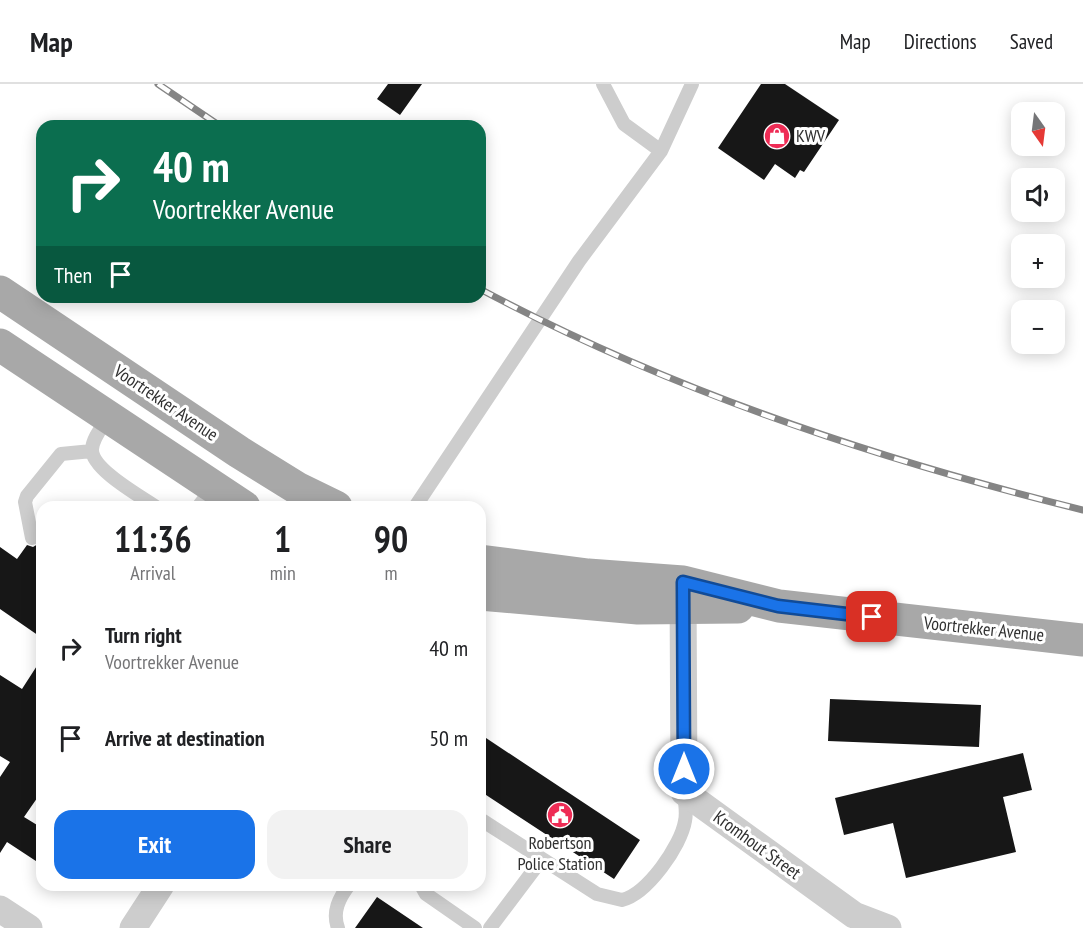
<!DOCTYPE html>
<meta charset="utf-8">
<style>
body{margin:0;font-family:"PT Sans Narrow",sans-serif;background:#f2f2f2;color:#202124;height:100vh;display:flex;flex-direction:column;font-size:22px;white-space:nowrap}
*{box-sizing:border-box;margin:0}
p{font-size:20px;color:#757577}
.icon{flex:none;width:33px;height:33px;fill:none;stroke:currentColor;stroke-width:2;stroke-linecap:round;stroke-linejoin:round}
.map{position:relative;flex:1;overflow:hidden}
.drawer{position:absolute;left:36px;top:417px;width:450px;height:390px;display:flex;flex-direction:column;background:#fff;border-radius:18px;box-shadow:0 3px 15px #0003}
.drawer>*{flex:none}
.banner{position:absolute;left:36px;top:36px;width:450px;height:183px;border-radius:18px;box-shadow:0 3px 15px #0003;background:#0b6e4f;color:#fff;overflow:hidden}
.needle{width:39px;rotate:166deg}
.fabs{position:absolute;left:1011px;top:18px;display:grid;gap:12px}
.fabs a{display:grid;place-items:center;width:54px;height:54px;border-radius:12px;background:#fff;box-shadow:0 3px 15px #0003;font-size:30px}
.pin{position:absolute;display:grid;place-items:center;width:51px;height:51px;color:#fff;margin:-26px;border-radius:12px;box-shadow:0 3px 9px #0006}
.me{position:absolute;width:66px;margin:-33px;rotate:0deg;stroke-linejoin:round;filter:drop-shadow(0 0 4px #0008)}
.turn{display:flex;align-items:center;gap:21px;height:126px;padding:0 18px;font-size:27px}
.turn .icon{width:78px;height:78px;stroke-width:2.5}
.turn b{display:block;font-size:42px;line-height:51px}
.then{display:flex;align-items:center;height:57px;padding:0 18px;background:#0003;gap:12px;font-size:22px}
.eta{display:flex;justify-content:space-evenly;align-items:center;height:102px;text-align:center}
.eta b{font-size:36px;font-weight:800;line-height:42px}
.action{display:flex;gap:12px;margin-top:auto;padding:12px 18px}
.action a{flex:1;height:69px;border-radius:18px;background:#1a73e8;color:#fff;font-size:24px;font-weight:800;line-height:69px;text-align:center}
.action a+a{background:#f2f2f2;color:#202124}
ul{padding:0;list-style:none}
li{display:flex;align-items:center;gap:18px;height:90px;padding:0 18px}
li div{flex:1}
li b{display:block;font-size:22px}
li em{font-style:normal}
header{display:flex;align-items:center;gap:36px;box-sizing:border-box;height:84px;padding:0 30px;background:#fff;border-bottom:2px solid #e0e0e0}
header strong{font-size:28px}
nav{display:flex;gap:33px;margin-inline-start:auto;font-size:21px}
.map>svg:first-child{display:block}
.building{fill:#171717}
.lines{fill:none;stroke-linecap:round;stroke-linejoin:round}
.lane{stroke:#cdcdcd;stroke-width:14}
.street{stroke:#cdcdcd;stroke-width:27}
.primary{stroke:#a8a8a8;stroke-width:33}
.rail-casing{stroke:#858585;stroke-width:7}
.rail{stroke:#fff;stroke-width:4.5;stroke-dasharray:14;stroke-linecap:butt}
.route-casing{stroke:#114b97;stroke-width:15}
.route{stroke:#1a73e8;stroke-width:10}
.labels{text-anchor:middle;stroke-width:6;stroke-linejoin:round;paint-order:stroke}
.poi-label{font-size:18px;fill:#303030;stroke:#fff;text-anchor:start}
.street-label{font-size:18px;fill:#303030;stroke:#fff}
</style>
<header>
<strong>Map</strong>
<nav><a>Map</a><a>Directions</a><a>Saved</a></nav>
</header>
<div class="map">
<svg width="1083" height="844" viewBox="0 0 1083 844">
<rect width="100%" height="100%" fill="#fff"/>
<path class="building" d="M388,0h34l-22,31 -23,-16z
M761,0h24l54,36 -35,52 -4,-2 -5,8 -20,-14 -11,16 -46,-32z
M42,440v114l-42,-29v-62l17,12 10,-14 6,2 5,-3z
M42,574v133l-18,26 18,11v37l-35,-23 -7,11v-76l10,-15 -10,-6v-81l22,14z
M830,615l151,6 -2,42 -151,-6z
M480,650l160,106 -26,39 -134,-88z
M1023,669l9,37 -29,7 13,55 -110,26 -13,-55 -49,12 -9,-37z
M377,813l46,31h-68z"/>
<g class="lines">
<path class="lane" d="M603,0l21,40 37,27
M109,332c-6,10 -16,21 -17,33 -1,20 48,47 64,58
M198,423l16,-21
M415,423l164,-246 82,-110 31,-67
M32,454l-7,-36 2,-6 34,-42 31,-3
M480,735l117,75 25,6c25,-6 59,-54 63,-79 2,-8 0,-19 -1,-28
M421,801l5,9 49,34
M338,844c-6,-16 1,-30 11,-43
M490,844l52,-69"/>
<path class="street" d="M683,502l1,206 170,123 34,13
M0,825l29,19
M133,844l28,-43"/>
<path class="primary" d="M0,208l239,160 58,36 39,19
M0,261l244,162
M480,477l108,14 95,7 96,24 304,34
M480,510l158,14 100,-1"/>
<g class="rail-casing">
<path id="rail" d="M158,0l62,42
M480,205c189,101 395,170 603,221"/>
</g>
<use href="#rail" class="rail"/>
</g>
<g class="lines">
<g class="route-casing">
<path id="route" d="M684,685l-1,-187 95,24 94,11"/>
</g>
<use href="#route" class="route"/>
</g>
<defs>
<g id="shop-disc" transform="scale(1.35)"><circle r="9.5" fill="#ee2c55" stroke="#fff"/><path d="M-5-2.5h2.3a2.7 3.5 0 0 1 5.4 0H5L5.5 6h-11ZM-1.5-2.5h3a1.5 2.3 0 0 0-3 0Z" fill="#fff"/></g>
<g id="civic-disc" transform="scale(1.35)"><circle r="9.5" fill="#ee2c55" stroke="#fff"/><path d="M-.6-6.5H3V-4.5H.6V-3L4-1V1h2V6H-6V1h2V-1L-.6-3ZM-1.2 2.5V6h2.4V2.5Z" fill="#fff"/></g>
</defs>
<g fill-rule="evenodd">
<use href="#shop-disc" x="777" y="52"/>
<use href="#civic-disc" x="560" y="731"/>
</g>
<g class="labels">
<g class="poi-label">
<text x="796" y="58">KWV</text>
<text x="560" y="765" text-anchor="middle">Robertson<tspan x="560" dy="21">Police Station</tspan></text>
</g>
<g class="street-label">
<text transform="translate(166 319) rotate(34)" y="6">Voortrekker Avenue</text>
<text transform="translate(984 545) rotate(6)" y="6">Voortrekker Avenue</text>
<text transform="translate(757 761) rotate(36)" y="6">Kromhout Street</text>
</g>
</g>
</svg>
<div class="fabs">
<a><svg class="needle" viewBox="-14 -14 28 28"><path d="M0-13l5 13h-10z" fill="#e53935"/><path d="M0 13l5-13h-10z" fill="#757577"/></svg></a>
<a><svg class="icon" aria-label="sound" viewBox="0 0 24 24"><path d="M4 9h4l5-4v14l-5-4H4zM17 9q2 3 0 6"/></svg></a>
<a>+</a>
<a>−</a>
</div>
<div class="pin" style="left:872px;top:533px;background:#d93025"><svg class="icon" aria-label="arrive" viewBox="0 0 24 24"><path d="M6 21V4h12l-3 4 3 4H6"/></svg></div>
<svg class="me" style="left:684px;top:685px" viewBox="-20 -20 40 40"><circle r="17" fill="#1a73e8" stroke="#fff" stroke-width="3"/><path d="M0-11L8 9 0 5-8 9z" fill="#fff"/></svg>
<div class="banner">
<div class="turn"><svg class="icon" aria-label="right" viewBox="0 0 24 24"><path d="M7 20v-9h11M14 6l5 5-5 5"/></svg><div><b>40 m</b>Voortrekker Avenue</div></div>
<div class="then">Then<svg class="icon" aria-label="arrive" viewBox="0 0 24 24"><path d="M6 21V4h12l-3 4 3 4H6"/></svg></div>
</div>
<section class="drawer">
<div class="eta">
<div><b>11:36</b><p>Arrival</p></div>
<div><b>1</b><p>min</p></div>
<div><b>90</b><p>m</p></div>
</div>
<ul>
<li><svg class="icon" aria-label="right" viewBox="0 0 24 24"><path d="M7 20v-9h11M14 6l5 5-5 5"/></svg><div><b>Turn right</b><p>Voortrekker Avenue</p></div><em>40 m</em></li>
<li><svg class="icon" aria-label="arrive" viewBox="0 0 24 24"><path d="M6 21V4h12l-3 4 3 4H6"/></svg><div><b>Arrive at destination</b></div><em>50 m</em></li>
</ul>
<div class="action"><a>Exit</a><a>Share</a></div>
</section>
</div>
